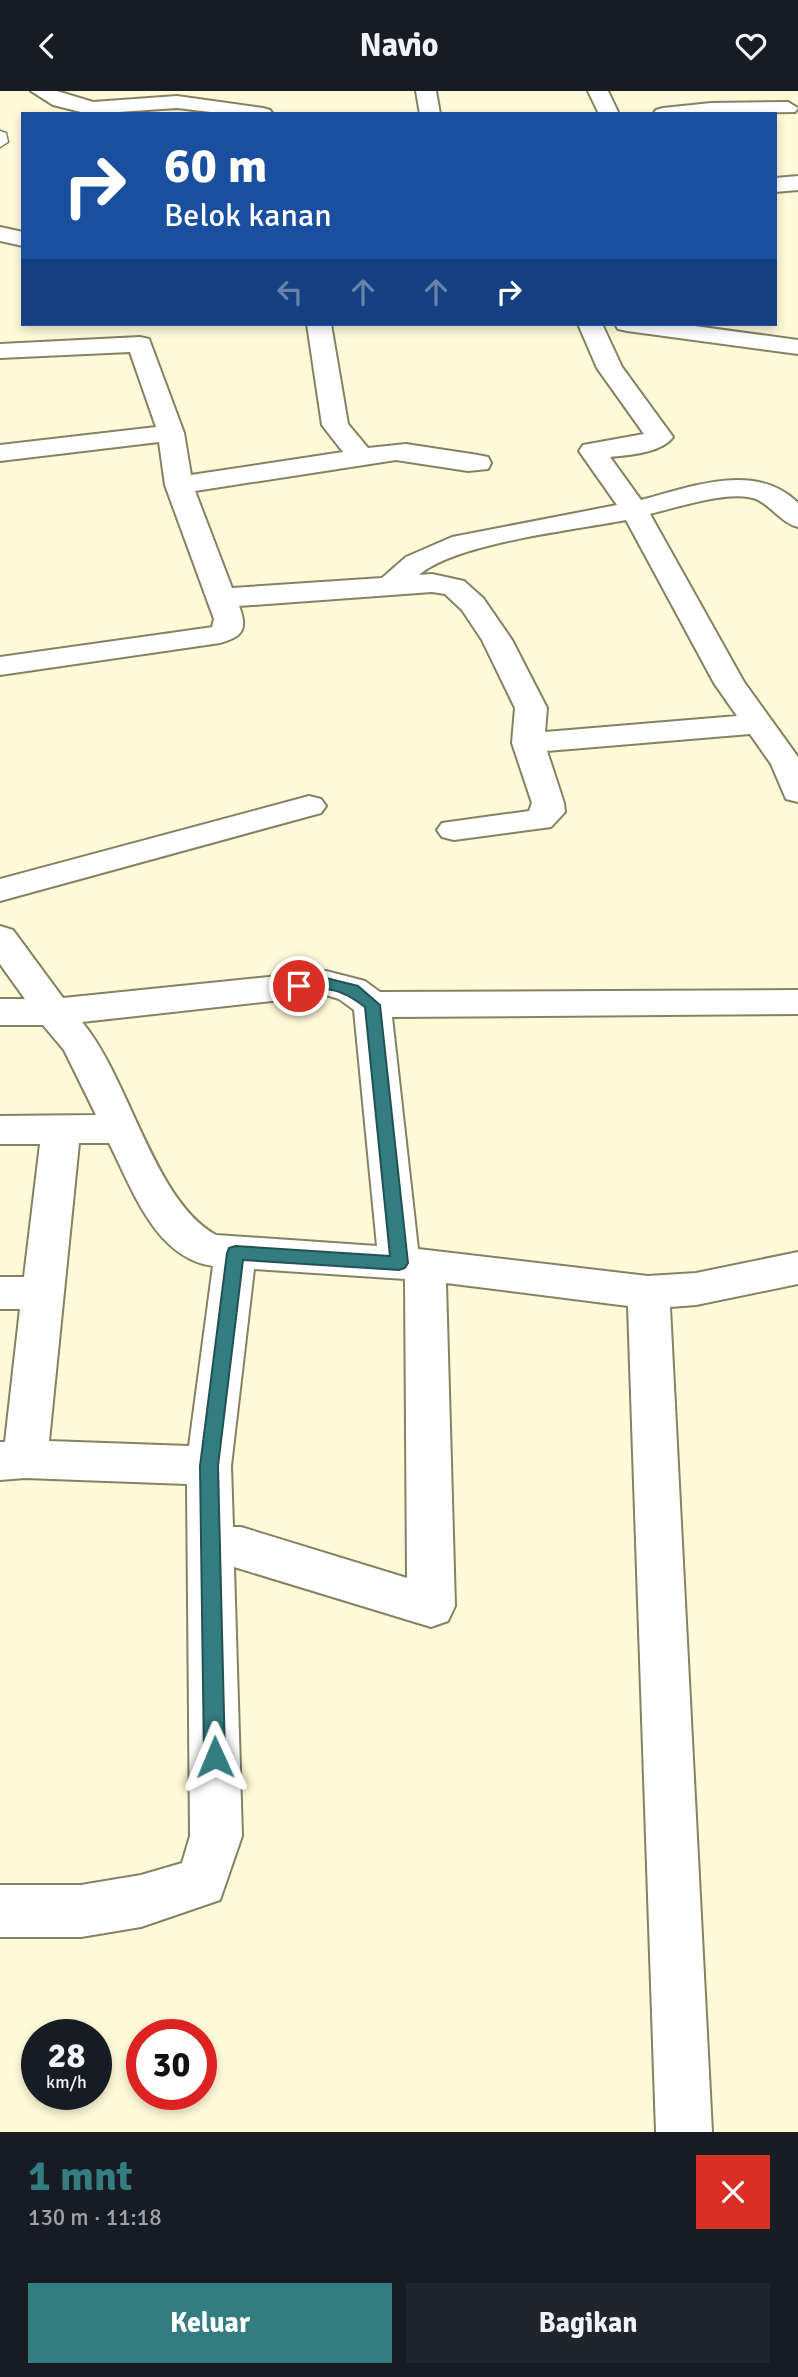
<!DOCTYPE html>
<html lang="id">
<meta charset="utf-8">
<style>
body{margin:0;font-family:Signika,sans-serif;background:#20242c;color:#f1f3f6;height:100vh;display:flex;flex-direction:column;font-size:26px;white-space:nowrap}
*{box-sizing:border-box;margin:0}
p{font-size:23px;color:#9ea1a6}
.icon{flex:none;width:38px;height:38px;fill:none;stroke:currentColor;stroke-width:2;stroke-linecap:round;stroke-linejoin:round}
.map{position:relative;height:2041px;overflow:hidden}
.side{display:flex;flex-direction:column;background:#171b24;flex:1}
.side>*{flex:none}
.guide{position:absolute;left:21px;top:21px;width:756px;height:214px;border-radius:0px;box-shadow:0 4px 10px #0003;background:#1a4fa0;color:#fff;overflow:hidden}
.speed{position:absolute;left:21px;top:1928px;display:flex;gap:14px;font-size:35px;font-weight:700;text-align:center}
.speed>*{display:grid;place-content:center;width:91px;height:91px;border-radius:50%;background:#171b24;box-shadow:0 4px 10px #0003;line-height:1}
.speed small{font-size:18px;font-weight:400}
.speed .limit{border:10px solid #d22;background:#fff;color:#111}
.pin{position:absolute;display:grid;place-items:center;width:60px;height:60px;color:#fff;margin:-30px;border:4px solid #fff;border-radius:50%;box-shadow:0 2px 7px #0007}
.me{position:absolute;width:77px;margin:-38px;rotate:359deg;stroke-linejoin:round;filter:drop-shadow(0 0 5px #0008)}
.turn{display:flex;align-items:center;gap:24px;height:147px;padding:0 28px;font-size:32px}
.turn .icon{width:91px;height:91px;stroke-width:2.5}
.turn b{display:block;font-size:49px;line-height:60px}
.lanes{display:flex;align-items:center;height:66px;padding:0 28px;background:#0003;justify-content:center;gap:35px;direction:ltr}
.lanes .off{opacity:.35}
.round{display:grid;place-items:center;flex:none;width:74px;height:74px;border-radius:0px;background:#20242c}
.head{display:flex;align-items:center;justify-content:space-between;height:119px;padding:0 28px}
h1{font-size:42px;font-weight:700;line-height:52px;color:#337c80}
.primary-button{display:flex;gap:14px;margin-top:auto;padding:14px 28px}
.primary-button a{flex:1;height:80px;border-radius:0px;background:#337c80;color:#fff;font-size:28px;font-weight:700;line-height:80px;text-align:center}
.primary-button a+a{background:#20242c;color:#f1f3f6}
header{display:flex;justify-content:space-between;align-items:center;height:91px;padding:0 28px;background:#171b24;font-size:32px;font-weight:700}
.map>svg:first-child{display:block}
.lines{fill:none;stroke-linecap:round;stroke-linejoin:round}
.service-casing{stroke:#858163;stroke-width:3}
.minor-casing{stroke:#858163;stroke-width:4}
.service{fill:#fff;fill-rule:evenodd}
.minor{fill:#fff;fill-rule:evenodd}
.route{fill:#337c80;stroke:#215153;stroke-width:2}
</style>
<header><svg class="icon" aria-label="back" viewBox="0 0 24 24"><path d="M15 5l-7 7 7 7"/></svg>Navio<svg class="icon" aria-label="heart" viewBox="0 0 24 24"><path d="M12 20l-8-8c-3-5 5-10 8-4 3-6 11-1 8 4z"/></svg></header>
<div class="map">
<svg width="798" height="2041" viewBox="0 0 798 2041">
<rect width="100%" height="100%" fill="#fefad8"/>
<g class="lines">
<g class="service-casing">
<path id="service" d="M0,40l6,2 2,9 -8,5z"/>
</g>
<g class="minor-casing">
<path id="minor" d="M31,0h26l36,11 84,-6 86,12 7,2 3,4h-46l-50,-6 -88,6 -36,-9z
M416,0h20l4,23h-20z
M588,0h20l11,23h-20z
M788,11l10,6 -3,4 -142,2 3,-4 7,-2 48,-5z
M798,85v14l-23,2v-14z
M0,136l23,5v14l-23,-5z
M307,233h24l17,100 20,24 38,-4 72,11 10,2 3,6 -3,6 -20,2 -72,-11 -201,31 37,97 150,-10 24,-21 46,-20 165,-32 -38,-54 4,-6 61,-11 -47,-66 -19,-44h24l20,43 51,70c-11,16 -45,18 -63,20l31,43c50,-13 115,-39 157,3v24c-16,-4 -25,-19 -40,-27 -23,-12 -83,8 -108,14l94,168 54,75v45l-12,-3 -15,-35 -21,-30 -203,17 17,52 1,9 -14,15 -97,13 -12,-3 -5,-7 5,-7 87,-12 3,-8 -20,-60 3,-35 -33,-68 -20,-30 -17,-16 -13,-2 -193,14c9,23 4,31 -19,37l-220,32v-18l206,-29 6,-1 2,-8 -49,-134 -6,-43 -159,19v-16l156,-18 -26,-75 -130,6v-14l140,-7 9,2 35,94 7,42 152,-23 -21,-27zM626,429l88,163 23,33 -192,16 2,-24 -35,-68 -29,-42 -19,-17 -32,-7 -13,1c36,-32 156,-45 207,-55z
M615,233h65l118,16v14l-171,-23 -9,-2z
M309,705l12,3 5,7 -5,7 -321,88v-22z
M0,835l13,4 50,68 263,-27 39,10 15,11 418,-2v24l-406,3 26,232 230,27 48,-3 102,-21v32l-102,21 -26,2 42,825h-56l-28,-826 -182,-23 9,323 -7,15 -17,6 -197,-60 8,269 -22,64 -79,27 -60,10h-81v-52h81l60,-10 41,-12 8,-27 -3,-352 -162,-6 -25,2v-38h5l15,-133h-20v-32h24l16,-133h-40v-28l96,-1 -32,-65 -21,-25h-43v-26h25l-25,-35zM326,904l13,4 15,11 23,236 -161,-11c-63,-35 -86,-156 -134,-213zM79,1052h30c23,45 46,115 104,123l-24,180 -140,-5zM254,1178l151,10 2,299 -166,-51h-8l-2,-61z"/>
</g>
<use href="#service" class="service"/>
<use href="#minor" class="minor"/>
</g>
<path class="route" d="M326,887l32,8 22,19 28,258 -3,5 -6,2 -156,-10 -25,206 7,291 -3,7 -7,3 -8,-3 -3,-7 -4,-291 27,-213 2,-5 6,-2 155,10 -25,-249c-25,-19 -36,-20 -66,-16l-8,-5 8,-5z"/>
</svg>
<div class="speed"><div>28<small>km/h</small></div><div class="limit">30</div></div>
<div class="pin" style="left:299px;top:895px;background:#d93025"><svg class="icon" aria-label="arrive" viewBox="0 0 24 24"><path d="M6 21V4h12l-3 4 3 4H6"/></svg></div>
<svg class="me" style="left:215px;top:1666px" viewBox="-20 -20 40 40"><path d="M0-17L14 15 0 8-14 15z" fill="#337c80" stroke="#fff" stroke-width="4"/></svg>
<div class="guide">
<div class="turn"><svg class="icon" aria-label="right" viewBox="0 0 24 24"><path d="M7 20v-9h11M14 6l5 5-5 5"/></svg><div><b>60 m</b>Belok kanan</div></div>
<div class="lanes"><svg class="icon off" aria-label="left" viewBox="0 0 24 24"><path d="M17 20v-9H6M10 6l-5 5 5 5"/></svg><svg class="icon off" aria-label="ahead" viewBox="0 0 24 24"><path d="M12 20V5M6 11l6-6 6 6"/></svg><svg class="icon off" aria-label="ahead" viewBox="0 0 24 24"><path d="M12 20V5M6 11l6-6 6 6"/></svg><svg class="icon" aria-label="right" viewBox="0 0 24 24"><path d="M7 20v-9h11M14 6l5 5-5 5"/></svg></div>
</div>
</div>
<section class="side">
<div class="head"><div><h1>1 mnt</h1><p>130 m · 11:18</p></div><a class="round" style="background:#d93025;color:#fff"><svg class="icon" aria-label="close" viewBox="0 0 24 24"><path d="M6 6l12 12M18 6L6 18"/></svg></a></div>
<div class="primary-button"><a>Keluar</a><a>Bagikan</a></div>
</section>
